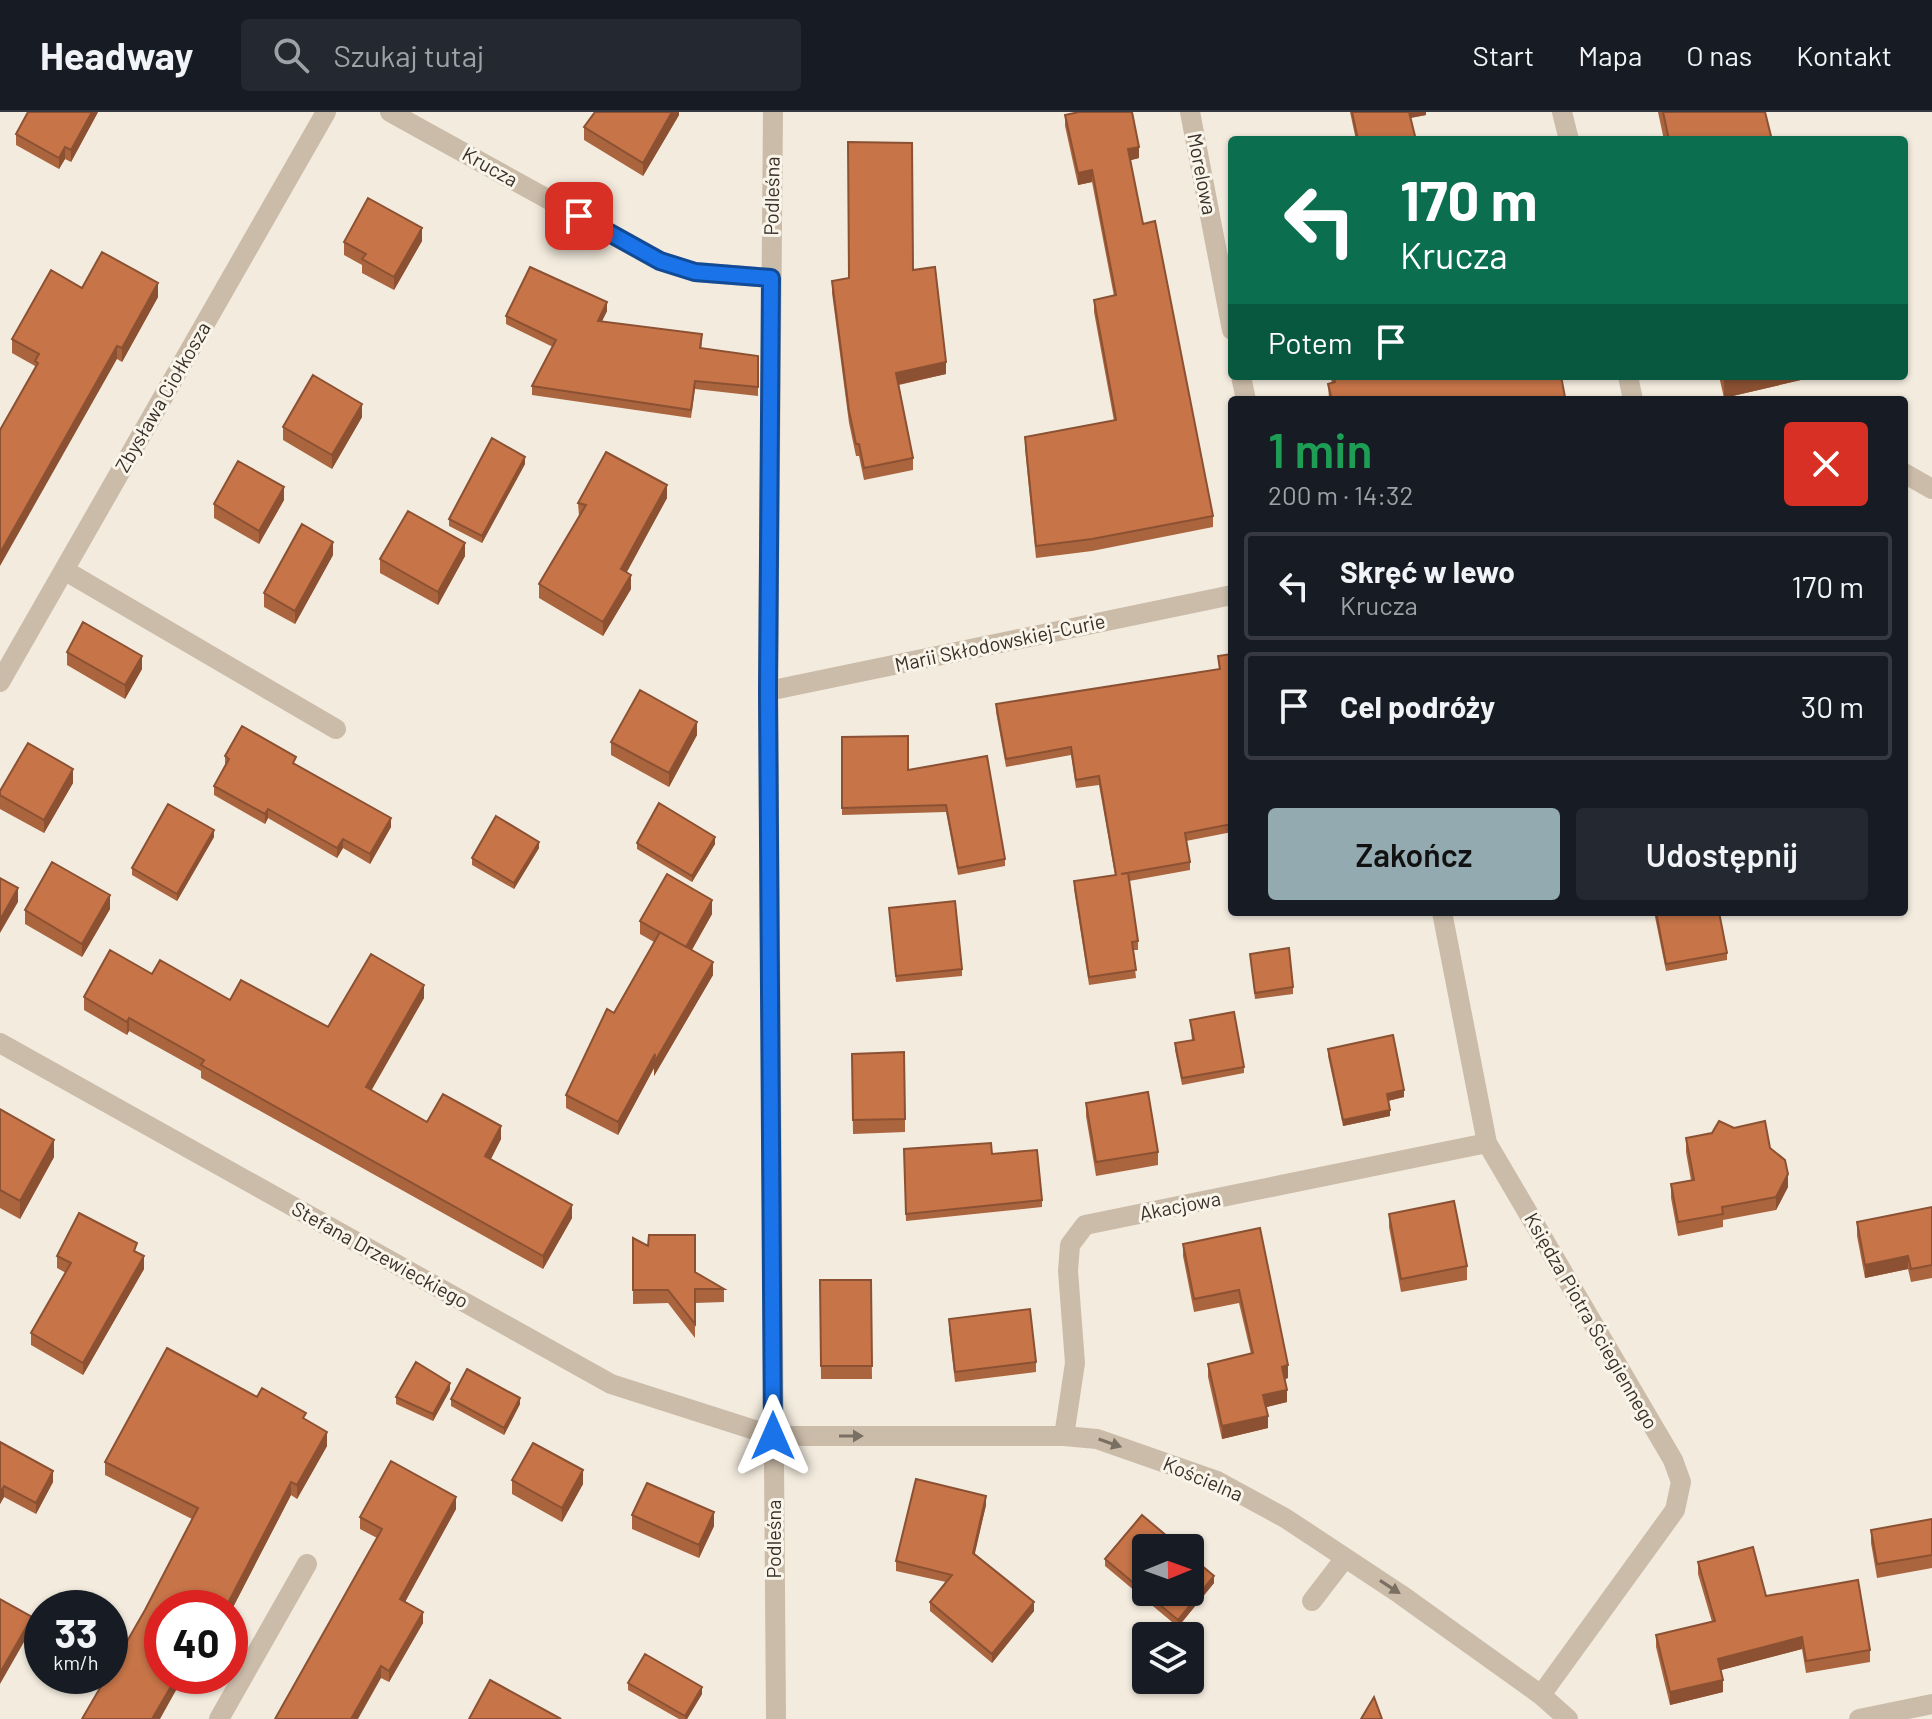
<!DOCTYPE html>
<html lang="pl">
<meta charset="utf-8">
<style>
body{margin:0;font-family:Barlow,sans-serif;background:#242831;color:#f1f3f6;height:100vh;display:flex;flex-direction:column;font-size:30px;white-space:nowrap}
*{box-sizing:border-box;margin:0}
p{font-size:26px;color:#9ea1a6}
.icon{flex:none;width:44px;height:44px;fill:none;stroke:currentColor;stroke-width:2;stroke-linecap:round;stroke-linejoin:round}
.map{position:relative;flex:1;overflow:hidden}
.details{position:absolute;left:1228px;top:284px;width:680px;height:520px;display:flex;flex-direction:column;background:#171b24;border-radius:8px;box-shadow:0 2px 6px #0004}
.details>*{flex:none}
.top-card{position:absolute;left:1228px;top:24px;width:680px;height:244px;border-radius:8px;box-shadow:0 2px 6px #0004;background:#0b6e4f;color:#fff;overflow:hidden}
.needle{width:52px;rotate:89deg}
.buttons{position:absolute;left:1132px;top:1422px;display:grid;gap:16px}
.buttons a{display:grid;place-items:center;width:72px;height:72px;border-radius:8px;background:#171b24;box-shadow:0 2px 6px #0004;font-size:40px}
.speed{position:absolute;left:24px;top:1478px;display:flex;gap:16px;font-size:40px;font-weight:700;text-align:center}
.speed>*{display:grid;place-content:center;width:104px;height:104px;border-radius:50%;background:#171b24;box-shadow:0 2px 6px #0004;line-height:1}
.speed small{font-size:20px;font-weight:400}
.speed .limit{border:12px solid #d22;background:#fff;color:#111}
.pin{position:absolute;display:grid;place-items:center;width:68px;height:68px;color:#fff;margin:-34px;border-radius:16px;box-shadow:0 4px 12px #0006}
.me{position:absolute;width:88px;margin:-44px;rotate:0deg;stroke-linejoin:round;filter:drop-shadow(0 0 6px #0008)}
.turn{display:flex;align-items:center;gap:28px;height:168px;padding:0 40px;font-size:36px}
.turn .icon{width:104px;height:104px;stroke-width:2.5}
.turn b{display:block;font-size:56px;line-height:68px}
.then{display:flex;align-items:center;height:76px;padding:0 40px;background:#0003;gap:16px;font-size:30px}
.round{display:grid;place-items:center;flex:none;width:84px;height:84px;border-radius:8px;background:#242831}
.summary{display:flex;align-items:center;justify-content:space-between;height:136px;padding:0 40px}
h1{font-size:48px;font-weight:600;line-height:60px;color:#1e9e55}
.primary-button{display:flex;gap:16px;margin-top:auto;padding:16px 40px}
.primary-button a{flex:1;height:92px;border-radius:8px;background:#92aab0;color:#111;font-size:32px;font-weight:600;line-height:92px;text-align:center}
.primary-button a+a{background:#242831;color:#f1f3f6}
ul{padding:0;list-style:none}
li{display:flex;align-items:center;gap:24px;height:108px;margin:0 16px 12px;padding:0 24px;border:4px solid #363941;border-radius:8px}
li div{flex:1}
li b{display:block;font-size:30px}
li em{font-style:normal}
header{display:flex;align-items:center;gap:48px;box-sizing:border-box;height:112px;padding:0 40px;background:#171b24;border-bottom:2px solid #363941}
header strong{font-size:38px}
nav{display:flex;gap:44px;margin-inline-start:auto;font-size:28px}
.search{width:560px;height:72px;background:#242831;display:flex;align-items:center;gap:20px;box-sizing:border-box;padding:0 28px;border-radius:8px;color:#9ea1a6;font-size:30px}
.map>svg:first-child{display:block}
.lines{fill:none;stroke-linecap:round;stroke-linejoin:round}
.minor{stroke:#cbbca9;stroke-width:20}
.wall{fill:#aa643e}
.shaded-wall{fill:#8b5132}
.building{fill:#c67448;stroke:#8b5132;stroke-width:2}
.oneway{fill:#7a6f63}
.route-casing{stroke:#114b97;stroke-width:20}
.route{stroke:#1a73e8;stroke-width:14}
.labels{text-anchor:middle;stroke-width:6;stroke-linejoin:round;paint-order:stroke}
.street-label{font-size:20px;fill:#383029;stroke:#faf5ea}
</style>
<header>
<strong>Headway</strong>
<div class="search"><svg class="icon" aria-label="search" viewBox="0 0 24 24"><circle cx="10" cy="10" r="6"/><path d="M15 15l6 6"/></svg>Szukaj tutaj</div>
<nav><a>Start</a><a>Mapa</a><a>O nas</a><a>Kontakt</a></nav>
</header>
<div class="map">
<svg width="1932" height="1607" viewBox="0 0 1932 1607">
<rect width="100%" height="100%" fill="#f3ebde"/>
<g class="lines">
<path class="minor" d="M390,0l270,149 35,11 76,6
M773,0l-5,579 8,1028
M1190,0l42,218
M1562,0l7,28
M1241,264l5,24
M1628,264l5,24
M1904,361l28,16
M64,458l272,159
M0,570l326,-570
M768,579l464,-96
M1442,800l45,231 186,317 8,22 -6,28 -134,185
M0,931l611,341 162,52h291l33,3 120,42 68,37 115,76 141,101 27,24
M1064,1324l11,-73 -7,-92 2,-26 15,-20 402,-82
M1312,1489l33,-43
M219,1607l88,-155
M1859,1607l73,-15"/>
</g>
<path class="wall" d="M98,0l-27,50 -6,-3 -6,10 -43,-24v-11z
M679,0v3l-36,61 -59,-36v-13z
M1350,0h76v3l-15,3 5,22h-60z
M1658,0h107l7,28h-108z
M1065,3l74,43 -9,2 13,64 70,292v11l-121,24 -56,7 -11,-109v-12l89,-16 -20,-109v-12l20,-4 -22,-114 -14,3 -13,-59z
M422,129l-28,49 -32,-17v-8l-18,-10v-13z
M913,158l33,104 -47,11 14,73v12l-49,10 -5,-24h-3l-7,-33 -17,-130v-12z
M82,176l76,9 -36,65 -5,-3 -82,10v-3l-23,-13v-14z
M607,199l-5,10 100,22 -1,6 57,7v40l-63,-7 -4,29 -159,-23v-9l21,-39 -47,-23v-8z
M1330,264h231l4,24h-236l-1,-16 4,-1z
M1719,264h99l-94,22z
M362,305l-30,52 -49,-29v-13z
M525,352l-43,79 -33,-17v-7z
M667,386l-41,74 5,17 -28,47 -64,-38v-14l40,-68 -1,-13z
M284,388l-25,44 -45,-26v-14z
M333,443l-38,69 -31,-17v-14z
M465,444l-27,49 -58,-32v-14z
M67,540l75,17 -17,30 -58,-34z
M1232,542v178l-46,9 4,21v8l-61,11 9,60v9h-5l3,28 -47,7 -15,-96v-8l41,-6 -16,-90 -23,3 -5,-33 -65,12 -10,-55v-8l223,-35 -1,-13z
M697,623l-28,52 -58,-32v-13z
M842,625l66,33 97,89v7l-47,9 -12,-63 -104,3z
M225,644l71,9 95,62 -21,37 -27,-16 -6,10 -69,-40 -3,6 -51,-29v-9l11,-20z
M73,671l-29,50 -44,-24v-18z
M214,725l-37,64 -45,-26v-7z
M637,731l78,1 -23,38 -55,-33z
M539,736l-25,41 -42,-24v-7z
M889,796l73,61v7l-66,6z
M110,797l-28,48 -57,-33v-14z
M1654,800h65l8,41v7l-61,11z
M712,802l-20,36 21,25 -59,101v-8l-36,67 -52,-27v-13l88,-153 -14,-8v-13z
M1250,842l43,33v7l-38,5z
M152,862l78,26 98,27 96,-29 -53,92 56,32 74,17 -10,20 81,59 -29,51 -342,-191v-7l-72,-40 -2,4 -43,-25v-13z
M1190,908l54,47v6l-62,12 -7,-35v-7l17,-3z
M1328,937l76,48 -16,4 2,15 -47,10 -15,-70z
M852,942l53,65v13l-52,2z
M1086,991l72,49v13l-62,11 -10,-60z
M0,997l54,48 -34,62 -20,-11z
M1686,1026l84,10 18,39 -12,23 -53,10v7l-45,9 -7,-38v-14l20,-4 -5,-28z
M904,1037l88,5 50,46v7l-136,14z
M1932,1095v71l-21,4 -3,-13 -43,9 -8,-42v-14z
M1389,1102l78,52v14l-66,12 -12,-65z
M1260,1116l28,150 -3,1 2,23 -21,5 2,21 -46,11 -14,-62v-13l43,-10 -12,-51 -45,9 -11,-56v-12z
M633,1126l91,51v13l-29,1v35l-27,-35 -35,1z
M137,1140l7,17 -61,106 -52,-30v-12l35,-60 -9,-5v-12z
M820,1168h51l1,99h-51z
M949,1207l87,43v10l-81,10 -6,-52z
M450,1278l-17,31 -37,-17v-7z
M257,1285l49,23 21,26 -30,53 -6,-4 -61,118v-5h-68l-17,2 47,-91 -87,-44v-13z
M451,1287l69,5 -16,31 -53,-29z
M0,1330l53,40 -17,32 -32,-17 -4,7z
M512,1368l71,4 -21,38 -50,-28z
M986,1393l-12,49 60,57 -42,52 -62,-52v-9l16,-20 -50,-11v-10z
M456,1397l-51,93 18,21 -34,59 -8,-4 -4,-140 -17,-9v-12z
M632,1403l82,11 -15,32 -67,-29z
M1932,1407v49l-55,10 -6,-35v-13z
M1105,1447l109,24 -36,44 -73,-61z
M1698,1450l172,88v12l-64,11 -4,-24 -82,21 3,22 -53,13 -14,-58v-12l56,-13 -14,-48z
M628,1571l74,11 -15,25h-8l-51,-29z"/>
<path class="shaded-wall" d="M92,0h6l-27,50v-12z
M672,0h7v3l-36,61v-13z
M1409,0h17v3l-17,3z
M65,35v12l-6,10v-11z
M1139,35v11l-11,3v-12z
M1092,58v12l-14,3v-12z
M422,116v13l-28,49v-13z
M158,171v14l-36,65v-14z
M607,190v9l-9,18v-8z
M117,234v13l-117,207v-13z
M946,250v12l-50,11v-12z
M1724,264h94l-94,22z
M362,292v13l-30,52v-14z
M525,345v7l-43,79v-7z
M667,373v13l-46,85v-14z
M284,375v13l-25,44v-13z
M333,430v13l-38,69v-13z
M465,431v13l-27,49v-13z
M631,463v14l-28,47v-14z
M142,544v13l-17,30v-14z
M697,610v13l-28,52v-14z
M73,657v14l-29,50v-13z
M268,697v9l-3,6v-10z
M391,706v9l-21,37v-10z
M214,718v7l-37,64v-7z
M715,725v7l-23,38v-6z
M343,727v9l-6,10v-10z
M539,730v6l-25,41v-6z
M18,776v14l-18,31v-13z
M110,783v14l-28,48v-13z
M712,788v14l-26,46v-13z
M713,850v13l-59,101v-8l-36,67v-13l37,-68z
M424,873v13l-58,102v-13z
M129,906v13l-2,4v-13z
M1404,978v7l-17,4v-7z
M1390,998v6l-47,10v-6z
M501,1014v13l-16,31v-14z
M54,1028v17l-34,62v-18z
M1788,1062v13l-12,23v-13z
M572,1093v13l-29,51v-13z
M144,1144v13l-61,106v-12z
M1908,1144v13l-43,9v-13z
M1288,1253v13l-6,2v-13z
M450,1271v7l-17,31v-7z
M1287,1278v12l-24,6v-13z
M520,1286v6l-16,31v-7z
M1268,1304v12l-46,11v-13z
M327,1320v14l-30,53v-14z
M583,1358v14l-21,38v-14z
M53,1359v11l-17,32v-11z
M291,1370v13l-61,118v-5h-3v-3z
M4,1374v11l-4,7v-11z
M986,1384v9l-13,57v-9z
M456,1385v12l-56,102v-12z
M714,1400v14l-15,32v-13z
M1214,1464v7l-36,44v-7z
M1034,1490v9l-42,52v-9z
M423,1500v11l-34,59v-11z
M32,1505v11l-32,56v-11z
M1802,1525v12l-84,22v-12z
M381,1554v12l-23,41h-7z
M177,1564h7l-24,43h-8z
M1723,1568v12l-53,13v-13z
M702,1575v7l-15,25h-2v-3z"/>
<path class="building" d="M28,0h64l-21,38 -6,-3 -6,11 -43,-24z
M595,0h77l-29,51 -59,-36z
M1079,0h53l7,35 -11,2 15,75 12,-3 58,295 -121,23 -56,7 -11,-109 91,-17 -22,-120 22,-5 -24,-125 -14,3 -13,-58z
M1352,0h57l7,28h-58z
M1663,0h102l7,28h-103z
M848,30l64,1 1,127 22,-3 11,95 -50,11 17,85 -49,10 -5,-24h-3l-7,-33 -17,-130 17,-3z
M368,86l54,30 -28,49 -32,-18 4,-5 -22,-12z
M102,140l56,31 -36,65 -5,-2 -117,207v-123l38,-67 -3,-2 4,-7 -27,-15 39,-69 31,18z
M530,155l77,35 -9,19 104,13 -2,14 58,8v31l-63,-6 -4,29 -159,-24 24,-46 -50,-24z
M313,263l49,29 -30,51 -49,-28z
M1333,264h228l4,21 -15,3h-218l-4,-16 7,-2z
M492,326l33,19 -43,79 -33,-17z
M606,340l61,33 -46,84 10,6 -28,47 -64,-38 47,-79 -8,-2z
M238,349l46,26 -25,44 -45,-27z
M408,399l57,32 -27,49 -58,-33z
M302,412l31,18 -38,69 -31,-18z
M83,510l59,34 -17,29 -58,-33z
M1232,542v170l-47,9 5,29 -69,12 7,-1 10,68 -6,1 4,28 -47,7 -15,-96 42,-6 -17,-99 -23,4 -5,-33 -65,12 -10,-55 224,-35 -2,-13z
M640,578l57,32 -28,51 -58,-31z
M242,614l54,31 -3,6 98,55 -21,36 -27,-15 -6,9 -69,-39 -3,5 -51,-28 15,-27 -4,-3z
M908,624v34l79,-14 18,103 -47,9 -12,-63 -104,3v-71z
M28,631l45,26 -29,51 -44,-25v-4z
M659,691l56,34 -23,39 -55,-33z
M168,692l46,26 -37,64 -45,-26z
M496,704l43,26 -25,41 -42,-25z
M52,750l58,33 -28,49 -57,-34z
M667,762l45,26 -26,47 -46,-26z
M0,766l18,10 -18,32z
M955,789l7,68 -66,7 -7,-68z
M1656,800h63l8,41 -61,11z
M660,820l53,30 -59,101 1,-9 -37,68 -52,-27 41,-86 7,4z
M1289,836l4,39 -38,6 -5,-39z
M110,838l42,24 8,-14 70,40 11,-20 87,47 43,-73 53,31 -58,102 61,35 16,-28 58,32 -16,30 87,49 -29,51 -342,-191 3,-5 -75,-42 -2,4 -43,-25z
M1234,900l10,55 -62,11 -7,-35 19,-3 -4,-20z
M1393,923l11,55 -17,4 3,16 -47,10 -15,-71z
M904,940l1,67 -52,1 -1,-66z
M1148,980l10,60 -62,10 -10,-59z
M0,997l54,31 -34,61 -20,-11z
M1719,1009l15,7 31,-7 5,27 15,12 3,14 -12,23 -54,10 1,7 -45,8 -7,-38 23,-4 -8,-42 26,-5z
M991,1031l1,11 45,-4 5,50 -136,14 -2,-65z
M1454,1089l13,65 -66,13 -12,-65z
M1932,1095v58l-21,4 -3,-13 -43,9 -8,-43z
M79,1101l58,30 -3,8 10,5 -61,107 -52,-30 40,-70 -14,-7z
M1260,1116l28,137 -6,2 5,23 -24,5 5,21 -46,10 -14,-62 45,-11 -14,-63 -45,9 -11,-55z
M649,1123h46v37l29,17h-29v35l-27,-34h-35v-52l15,8z
M820,1168h51l1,86h-51z
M1030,1197l6,53 -81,10 -6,-53z
M167,1236l90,49 5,-9 44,25 -3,5 24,14 -30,53 -6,-3 -64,123 -8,-4 -4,7h-53v68h15l-25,43h-70l25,-43h3v-5l35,-61 53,-102 -93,-46z
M416,1250l34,21 -17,31 -37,-17z
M467,1257l53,29 -16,30 -53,-29z
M0,1330l53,29 -17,32 -32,-17 -4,7z
M533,1331l50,27 -21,38 -50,-28z
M391,1349l65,36 -56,102 23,13 -34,59 -8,-5 -30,53h-76l107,-190 -22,-12z
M916,1367l70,17 -13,57 61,49 -42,52 -62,-52 22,-27 -56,-14z
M647,1371l67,29 -15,33 -67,-30z
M1142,1403l39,33h-35v44h44v-36l24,20 -36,44 -73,-61z
M1932,1407v36l-55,9 -6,-34z
M1753,1435l13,49 92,-16 12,70 -64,11 -4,-24 -84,22 5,21 -53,12 -14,-57 59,-14 -17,-59z
M0,1487l32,18 -32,56z
M645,1542l57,33 -17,29 -57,-33z
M490,1568l71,39h-92z
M1374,1585l8,22h-21z"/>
<defs><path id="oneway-solid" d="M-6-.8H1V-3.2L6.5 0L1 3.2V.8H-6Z" transform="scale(2)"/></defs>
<g class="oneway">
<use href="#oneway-solid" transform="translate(851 1324)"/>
<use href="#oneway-solid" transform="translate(1110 1331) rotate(19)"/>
<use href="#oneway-solid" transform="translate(1390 1475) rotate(33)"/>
</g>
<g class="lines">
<g class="route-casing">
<path id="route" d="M579,104l81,45 35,11 76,6 -3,413 5,745"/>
</g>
<use href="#route" class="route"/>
</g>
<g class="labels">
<g class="street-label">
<text transform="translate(490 55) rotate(29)" y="7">Krucza</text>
<text transform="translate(1202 62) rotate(79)" y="7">Morelowa</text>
<text transform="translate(772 84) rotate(-89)" y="7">Podleśna</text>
<text transform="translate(163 285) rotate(-60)" y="7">Zbysława Ciołkosza</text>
<text transform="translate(1000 531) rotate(-12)" y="7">Marii Skłodowskiej-Curie</text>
<text transform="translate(1180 1094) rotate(-11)" y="7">Akacjowa</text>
<text transform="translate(380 1143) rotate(29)" y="7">Stefana Drzewieckiego</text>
<text transform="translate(1591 1209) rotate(60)" y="7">Księdza Piotra Ściegiennego</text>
<text transform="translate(1203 1367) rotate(23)" y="7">Kościelna</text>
<text transform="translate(774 1427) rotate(-90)" y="7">Podleśna</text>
</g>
</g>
</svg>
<div class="buttons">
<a><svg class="needle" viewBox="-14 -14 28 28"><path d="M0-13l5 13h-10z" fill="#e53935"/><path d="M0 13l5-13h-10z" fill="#9ea1a6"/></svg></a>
<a><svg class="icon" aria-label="layers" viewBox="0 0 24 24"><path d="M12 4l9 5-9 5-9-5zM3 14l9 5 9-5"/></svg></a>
</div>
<div class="speed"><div>33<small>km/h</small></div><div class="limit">40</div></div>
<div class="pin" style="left:579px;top:104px;background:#d93025"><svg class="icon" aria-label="arrive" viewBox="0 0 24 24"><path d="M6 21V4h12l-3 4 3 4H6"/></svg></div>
<svg class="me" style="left:773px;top:1324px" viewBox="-20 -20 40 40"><path d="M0-17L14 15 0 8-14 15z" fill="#1a73e8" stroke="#fff" stroke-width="4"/></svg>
<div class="top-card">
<div class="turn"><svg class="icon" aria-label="left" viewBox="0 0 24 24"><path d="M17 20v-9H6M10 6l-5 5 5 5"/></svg><div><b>170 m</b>Krucza</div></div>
<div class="then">Potem<svg class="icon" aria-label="arrive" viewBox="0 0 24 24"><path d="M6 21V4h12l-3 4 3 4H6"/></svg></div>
</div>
<section class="details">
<div class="summary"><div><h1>1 min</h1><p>200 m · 14:32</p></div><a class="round" style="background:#d93025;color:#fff"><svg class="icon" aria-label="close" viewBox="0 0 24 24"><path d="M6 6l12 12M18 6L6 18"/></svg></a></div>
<ul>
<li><svg class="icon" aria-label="left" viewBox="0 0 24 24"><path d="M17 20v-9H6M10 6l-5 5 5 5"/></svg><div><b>Skręć w lewo</b><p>Krucza</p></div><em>170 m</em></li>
<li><svg class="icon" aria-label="arrive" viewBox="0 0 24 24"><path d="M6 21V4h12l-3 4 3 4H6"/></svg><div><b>Cel podróży</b></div><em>30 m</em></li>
</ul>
<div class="primary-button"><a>Zakończ</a><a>Udostępnij</a></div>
</section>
</div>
